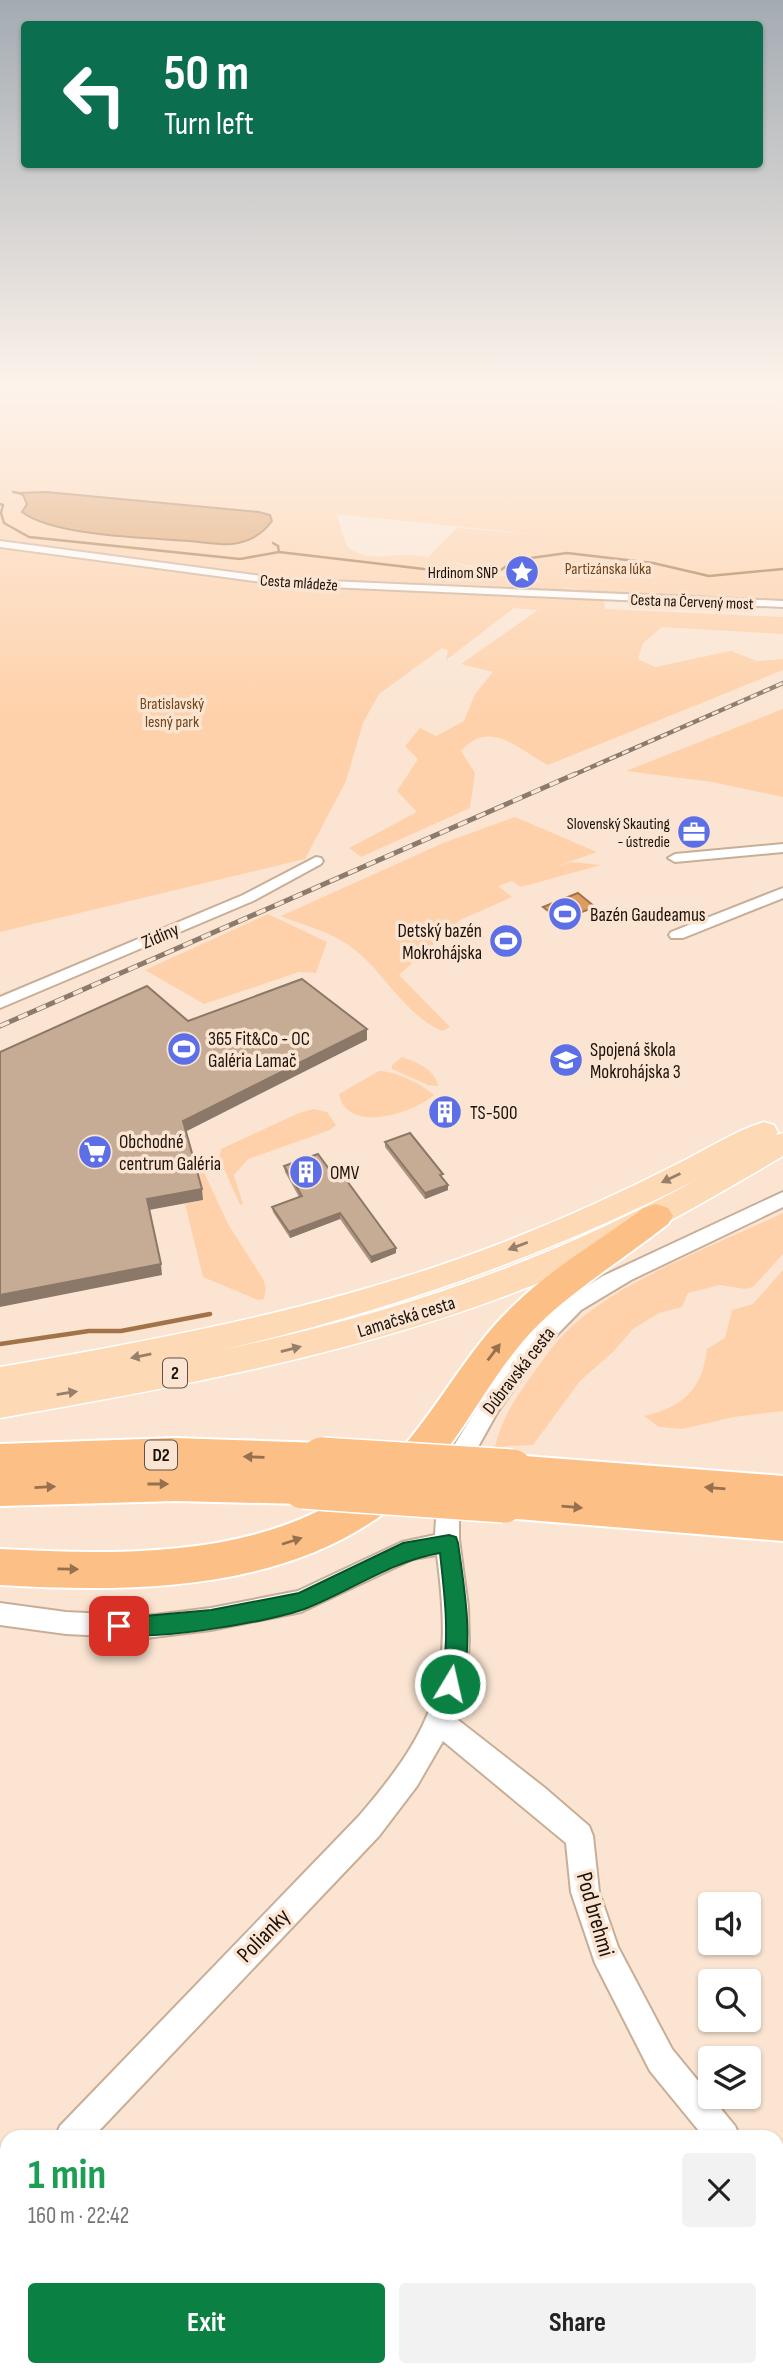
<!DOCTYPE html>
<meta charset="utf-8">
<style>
body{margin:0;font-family:"Sofia Sans Condensed",sans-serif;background:#f2f2f2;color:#222;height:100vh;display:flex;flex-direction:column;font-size:26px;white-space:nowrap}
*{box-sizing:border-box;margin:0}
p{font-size:23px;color:#767676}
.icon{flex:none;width:38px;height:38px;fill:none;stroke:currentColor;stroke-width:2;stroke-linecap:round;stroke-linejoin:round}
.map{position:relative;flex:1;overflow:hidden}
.panel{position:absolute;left:0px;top:2130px;width:784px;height:247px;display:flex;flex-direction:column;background:#fff;border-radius:21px 21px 0 0;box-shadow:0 2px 5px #0004}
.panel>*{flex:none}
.guide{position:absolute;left:21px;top:21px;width:742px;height:147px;border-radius:7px;box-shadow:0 2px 5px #0004;background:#0b6e4f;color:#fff;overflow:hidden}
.tools{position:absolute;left:698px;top:1892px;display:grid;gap:14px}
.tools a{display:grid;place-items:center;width:63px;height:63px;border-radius:7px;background:#fff;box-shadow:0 2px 5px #0004;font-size:35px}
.pin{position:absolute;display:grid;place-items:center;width:60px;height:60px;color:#fff;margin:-30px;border-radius:14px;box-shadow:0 4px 10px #0006}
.me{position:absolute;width:77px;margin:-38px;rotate:9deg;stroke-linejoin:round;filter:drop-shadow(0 0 5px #0008)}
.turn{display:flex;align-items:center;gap:24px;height:147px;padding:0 28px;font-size:32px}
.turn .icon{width:91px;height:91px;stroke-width:2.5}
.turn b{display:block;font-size:49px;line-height:60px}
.round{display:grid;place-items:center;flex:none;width:74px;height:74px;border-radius:7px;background:#f2f2f2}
.summary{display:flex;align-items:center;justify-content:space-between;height:119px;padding:0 28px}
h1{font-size:42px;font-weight:700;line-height:52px;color:#1e9e55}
.primary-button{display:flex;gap:14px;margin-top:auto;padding:14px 28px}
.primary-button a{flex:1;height:80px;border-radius:7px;background:#0b8043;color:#fff;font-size:28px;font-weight:700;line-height:80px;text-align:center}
.primary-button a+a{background:#f2f2f2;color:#222}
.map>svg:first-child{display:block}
.green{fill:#fed1aa;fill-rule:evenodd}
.water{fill:#dc9d62;stroke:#a27348;stroke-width:2}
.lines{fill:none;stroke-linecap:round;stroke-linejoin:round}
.stream-far1{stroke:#a27348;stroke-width:2.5}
.stream{stroke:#a27348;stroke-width:4.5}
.minor-casing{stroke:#c8ae97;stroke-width:4}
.primary-casing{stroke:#fff;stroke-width:3}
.motorway-casing{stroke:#fff;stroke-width:4}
.minor{fill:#fff;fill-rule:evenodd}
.primary{fill:#fdd9b6;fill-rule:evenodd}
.motorway{fill:#fcbf86;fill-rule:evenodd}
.rail-far1-casing{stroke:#8b7b6d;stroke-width:4.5}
.rail-casing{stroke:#8b7b6d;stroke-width:5}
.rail-far1{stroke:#fbe5d2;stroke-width:2.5;stroke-dasharray:7;stroke-linecap:butt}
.rail{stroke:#fbe5d2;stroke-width:3.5;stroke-dasharray:10;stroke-linecap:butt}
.motorway-bridge-casing{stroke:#fff;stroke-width:46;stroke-linecap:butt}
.motorway-bridge{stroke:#fcbf86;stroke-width:43}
.wall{fill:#ab9480}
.shaded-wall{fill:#8b7868}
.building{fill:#c7ac95;stroke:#8b7868;stroke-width:2}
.oneway{fill:#987f69}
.oneway2{fill:#97714e}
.route{fill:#0b8043;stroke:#07532c;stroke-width:2}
.labels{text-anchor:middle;stroke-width:7;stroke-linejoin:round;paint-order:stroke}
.far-park-label{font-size:16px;fill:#6f4519;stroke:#fbe5d2}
.far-poi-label{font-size:16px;fill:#1c120a;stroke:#fbe5d2;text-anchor:end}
.far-street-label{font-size:16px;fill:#1c120a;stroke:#fbe5d2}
.shield{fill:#fbe5d2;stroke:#5f5146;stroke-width:2}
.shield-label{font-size:18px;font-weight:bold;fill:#1c120a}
.poi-label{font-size:19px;fill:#1c120a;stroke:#fbe5d2;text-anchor:start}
.street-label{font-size:19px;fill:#1c120a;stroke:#fbe5d2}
.near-street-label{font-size:23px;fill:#1c120a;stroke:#fbe5d2}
</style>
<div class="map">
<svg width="783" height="2375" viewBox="0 0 783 2375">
<rect width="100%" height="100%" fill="#fbe5d2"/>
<path class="green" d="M0,385h783v218l-182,-8 -43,-10 46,15 1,9 178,8v17l-121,-7 -19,16 -5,16 17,8 76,-16 26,10 26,-2v11l-235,95c-29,-15 -58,-47 -87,-14l14,22 -5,35 -109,49 -12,-9 68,-36 -20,-21 21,-32 -13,-13 15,-18 16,8 28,-15 11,-27 18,-22 -32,-8 77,-54 -24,-2 -68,52 2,-10 -6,-2 -63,46 -16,29 -17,58 -41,78 -305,73zM46,492l200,18 13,2 -30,32 -104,-8 -74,-11 -27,-24 -4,-8zM336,514l207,21 -86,-7 -29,29 117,25c-44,-1 -87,-22 -131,-27 -24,-2 -47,9 -67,-9z
M783,709v88l-71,-15 -86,-11z
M515,817l82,35 -45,16 19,-6 30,3 -80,22 -9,-6 -14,5 14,11 -52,23 -61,55 51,52 -8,4c-37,-16 -56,-56 -87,-81 -20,-17 -50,-24 -74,-34l162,-73z
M268,914l59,28 -11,31 -17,-1 -95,32 -59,-34z
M402,1057c15,5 33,12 36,29l-10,-1 -36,-16v-4z
M379,1071c16,0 43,13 55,24 -20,18 -87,40 -95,-1z
M314,1109l13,3 9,13 -6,5 -82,29 -14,16 9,29 -3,1 -21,-48 2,-8 78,-36z
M192,1160l11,10 25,54 35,55 3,9 -2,11 -6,1 -55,-23 -18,-73 18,-4z
M783,1213v41l-30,33 -8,2 -25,-4 -32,8 -6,14 -23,6 -26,16 -20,23 -33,29 -47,64 -38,2c6,-25 17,-45 33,-66 13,-19 26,-38 43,-54 52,-48 147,-83 212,-114z
M783,1270v141l-49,6 -52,12 -23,-2 -15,-11c39,-9 58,-26 63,-67l18,-11 7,-28 21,-6z
M0,2366h7v4h198l21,5h-226z"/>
<path class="water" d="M46,492l213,20 11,3 2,6c-10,14 -23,21 -40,23 -14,1 -29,-2 -43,-3 -41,-3 -136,-5 -167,-29l5,-8 -4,-9 -5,-2z
M578,893l17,14 -34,13 -18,-13z"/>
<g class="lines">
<path class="stream-far1" d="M13,492l5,1
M0,504l3,1 -2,8 3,10 25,14 211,22 39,-7 145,17 66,3 9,-1 17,-11 51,-7 86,10 56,13 74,-7
M273,543l5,3 1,6"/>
<path class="stream" d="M0,1344l89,-13h32l89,-17"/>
<g class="minor-casing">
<path id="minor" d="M0,541l284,38 499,22v6l-499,-22 -284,-38z
M783,844v8l-108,10 -7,-4 7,-4z
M316,857l5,1 2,3 -2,3 -68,37 -253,107v-11l243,-102z
M783,888v10l-100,40h-12l-2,-3 2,-3z
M783,1192v15l-152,73 -50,30 -41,42 -42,59 -29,52 -10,38v38l9,68 1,33 -2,30 -14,46 92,72 44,38 4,10 6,56 19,55 54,102 63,77 5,11h-36l-54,-66 -55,-108 -24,-71 -5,-49 -123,-102 -26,45 -38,50 -286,301h-38l5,-11 299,-310c80,-93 94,-139 78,-261l-24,4 -112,53 -90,18 -65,8 -80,-4 -66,-9v-22l66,9 80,4 65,-8 87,-17 104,-49 33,-7 3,-47 17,-44 43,-69 46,-57 22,-19 37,-23z
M777,2187l6,2v37l-6,-2z
M7,2191v38l-7,3v-38z"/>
</g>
<g class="primary-casing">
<path id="primary" d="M764,1122l10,3 4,7 -2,3 7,-2v23c-71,42 -143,84 -220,117 -179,76 -372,112 -563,145v-51c169,-29 338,-61 499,-123 59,-23 117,-49 174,-78 30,-14 60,-35 91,-44zM696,1180c-159,87 -307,135 -483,172 168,-38 329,-94 483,-172z"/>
</g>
<g class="motorway-casing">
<path id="motorway" d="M656,1204l12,4 5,8 -5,8c-43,34 -91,63 -130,101 -49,49 -76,117 -126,165 -108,102 -273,103 -412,95v-36c137,7 302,11 402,-101 39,-45 67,-100 111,-142 39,-38 87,-66 131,-98z
M174,1438l148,5 14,5 6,11 -6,11 -19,5 6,12 -6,12 -14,5 -127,-3 -176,5v-62z
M512,1455l271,21v65l-279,-23 -14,-5 -6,-12 6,-12 13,-5 -5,-1 -6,-12 6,-12z"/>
</g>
<use href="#minor" class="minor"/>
<use href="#primary" class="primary"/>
<use href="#motorway" class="motorway"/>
<g class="rail-far1-casing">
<path id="rail-far1" d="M571,776l212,-93"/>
</g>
<g class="rail-casing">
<path id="rail" d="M0,1026l575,-252"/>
</g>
<use href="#rail-far1" class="rail-far1"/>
<use href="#rail" class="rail"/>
<g class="motorway-bridge-casing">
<path id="motorway-bridge" d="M322,1459l190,12
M303,1487l201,14"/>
</g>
<use href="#motorway-bridge" class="motorway-bridge"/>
</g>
<path class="wall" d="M385,1142l63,43v5l-23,9 -40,-52z
M284,1166l45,3 67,79v5l-25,10 -31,-44 -50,19 -17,-26 -1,-5 27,-10 -14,-25z"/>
<path class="shaded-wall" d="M367,1029v11l-182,92 -2,-11z
M448,1185v5l-23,9v-6z
M202,1189l1,11 -54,10 -2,-11z
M340,1213v6l-50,19 -1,-6z
M396,1248v5l-25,10v-6z
M161,1264l1,11 -162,32v-12z"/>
<path class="building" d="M302,979l65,50 -184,92 19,68 -55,10 14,65 -161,31v-243l147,-66 41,35z
M410,1133l33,41 -3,1 8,10 -23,8 -40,-51z
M318,1154l11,15 7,-3 60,82 -25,9 -31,-44 -51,19 -17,-25 30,-11 -18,-30z"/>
<defs><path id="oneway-solid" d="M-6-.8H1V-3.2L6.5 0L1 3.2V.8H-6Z" transform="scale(1.75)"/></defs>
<g class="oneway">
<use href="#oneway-solid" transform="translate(671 1178) rotate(154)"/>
<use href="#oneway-solid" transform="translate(518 1246) rotate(159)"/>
<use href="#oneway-solid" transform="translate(291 1349) rotate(-14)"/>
<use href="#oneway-solid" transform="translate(141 1356) rotate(169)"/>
<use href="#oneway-solid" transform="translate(67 1393) rotate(-9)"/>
</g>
<g class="oneway2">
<use href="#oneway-solid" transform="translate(494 1352) rotate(-53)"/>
<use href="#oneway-solid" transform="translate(254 1457) rotate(-178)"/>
<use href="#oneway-solid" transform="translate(158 1484)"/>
<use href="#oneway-solid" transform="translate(45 1487) rotate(-3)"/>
<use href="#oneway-solid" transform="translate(715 1488) rotate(-175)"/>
<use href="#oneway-solid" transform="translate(572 1507) rotate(5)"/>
<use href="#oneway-solid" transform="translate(292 1541) rotate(-18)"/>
<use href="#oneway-solid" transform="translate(68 1569) rotate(1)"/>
</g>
<linearGradient id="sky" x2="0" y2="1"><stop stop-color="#a3abb2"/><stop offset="0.54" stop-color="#fdf3eb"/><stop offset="1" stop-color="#fdf3eb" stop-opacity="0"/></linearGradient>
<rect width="783" height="717" fill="url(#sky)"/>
<path class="route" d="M449,1535l7,2 2,6c6,45 18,106 0,147l-8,3 -7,-3c-5,-9 0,-16 1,-26 5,-36 0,-74 -4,-111 -48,8 -88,37 -133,55 -32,13 -165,36 -195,24l-3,-6 3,-7 99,-9 88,-17 104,-50z"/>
<defs>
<g id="sight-disc" transform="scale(1.75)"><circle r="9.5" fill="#5d6fe6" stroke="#fbe5d2"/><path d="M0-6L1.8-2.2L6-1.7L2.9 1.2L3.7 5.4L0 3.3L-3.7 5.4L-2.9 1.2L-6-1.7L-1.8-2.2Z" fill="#fff"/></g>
<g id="office-disc" transform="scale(1.75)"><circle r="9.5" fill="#5d6fe6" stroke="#fbe5d2"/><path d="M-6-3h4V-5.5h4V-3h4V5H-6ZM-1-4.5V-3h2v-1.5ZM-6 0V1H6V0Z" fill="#fff"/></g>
<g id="stadium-disc" transform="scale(1.75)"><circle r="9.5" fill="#5d6fe6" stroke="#fbe5d2"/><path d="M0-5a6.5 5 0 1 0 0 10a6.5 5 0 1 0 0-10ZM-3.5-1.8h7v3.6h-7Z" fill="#fff"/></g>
<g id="school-disc" transform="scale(1.75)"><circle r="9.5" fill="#5d6fe6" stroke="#fbe5d2"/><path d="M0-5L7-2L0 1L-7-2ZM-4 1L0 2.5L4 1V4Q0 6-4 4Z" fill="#fff"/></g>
<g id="building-disc" transform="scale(1.75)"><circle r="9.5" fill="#5d6fe6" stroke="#fbe5d2"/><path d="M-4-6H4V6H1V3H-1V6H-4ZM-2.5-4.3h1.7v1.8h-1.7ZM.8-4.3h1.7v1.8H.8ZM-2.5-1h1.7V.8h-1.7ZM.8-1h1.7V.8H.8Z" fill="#fff"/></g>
<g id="supermarket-disc" transform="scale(1.75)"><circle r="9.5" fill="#5d6fe6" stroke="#fbe5d2"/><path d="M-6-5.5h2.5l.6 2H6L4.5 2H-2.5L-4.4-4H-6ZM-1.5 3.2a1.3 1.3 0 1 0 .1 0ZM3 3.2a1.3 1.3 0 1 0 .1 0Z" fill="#fff"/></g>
</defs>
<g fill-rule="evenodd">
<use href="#sight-disc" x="522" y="572"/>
<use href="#office-disc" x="694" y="832"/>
<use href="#stadium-disc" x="565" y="914"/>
<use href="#stadium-disc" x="506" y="941"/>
<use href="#stadium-disc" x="184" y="1049"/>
<use href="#school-disc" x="566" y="1060"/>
<use href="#building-disc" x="445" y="1112"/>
<use href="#supermarket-disc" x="95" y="1152"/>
<use href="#building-disc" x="306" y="1172"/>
</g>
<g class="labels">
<g class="far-park-label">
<text x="608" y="574">Partizánska lúka</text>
<text x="172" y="709">Bratislavský<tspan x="172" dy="18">lesný park</tspan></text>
</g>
<g class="far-poi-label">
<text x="498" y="578">Hrdinom SNP</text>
<text x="670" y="829">Slovenský Skauting<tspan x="670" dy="18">- ústredie</tspan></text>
</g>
<g class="far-street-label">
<text transform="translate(299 582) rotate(4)" y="6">Cesta mládeže</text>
<text transform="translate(692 601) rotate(2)" y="6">Cesta na Červený most</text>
</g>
<g class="shield">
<rect x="163" y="1358.5" width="24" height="29" rx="5"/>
<rect x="145" y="1440.5" width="32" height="29" rx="5"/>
</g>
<g class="shield-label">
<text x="175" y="1379">2</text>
<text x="161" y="1461">D2</text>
</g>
<g class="poi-label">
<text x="590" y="921">Bazén Gaudeamus</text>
<text x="482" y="937" text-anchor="end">Detský bazén<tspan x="482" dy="22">Mokrohájska</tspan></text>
<text x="208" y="1045">365 Fit&amp;Co - OC<tspan x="208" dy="22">Galéria Lamač</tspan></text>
<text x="590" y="1056">Spojená škola<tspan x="590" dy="22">Mokrohájska 3</tspan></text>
<text x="470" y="1119">TS-500</text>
<text x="119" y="1148">Obchodné<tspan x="119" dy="22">centrum Galéria</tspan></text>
<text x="330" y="1179">OMV</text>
</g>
<g class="street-label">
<text transform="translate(160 935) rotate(-23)" y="7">Zidiny</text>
<text transform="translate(406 1316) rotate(-17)" y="7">Lamačská cesta</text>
<text transform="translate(518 1370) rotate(-52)" y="7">Dúbravská cesta</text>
</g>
<g class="near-street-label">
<text transform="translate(596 1914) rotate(74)" y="8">Pod brehmi</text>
<text transform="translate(263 1935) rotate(-46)" y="8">Polianky</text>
</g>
</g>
</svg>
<div class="tools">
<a><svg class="icon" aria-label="sound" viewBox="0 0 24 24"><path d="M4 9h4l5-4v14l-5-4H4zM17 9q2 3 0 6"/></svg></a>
<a><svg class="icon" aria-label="search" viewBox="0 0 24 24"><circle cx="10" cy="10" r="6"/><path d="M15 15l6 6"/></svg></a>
<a><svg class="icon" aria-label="layers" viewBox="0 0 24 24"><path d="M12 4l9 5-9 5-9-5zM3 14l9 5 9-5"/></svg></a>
</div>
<div class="pin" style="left:119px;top:1626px;background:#d93025"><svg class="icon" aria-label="arrive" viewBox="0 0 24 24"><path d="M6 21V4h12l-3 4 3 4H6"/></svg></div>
<svg class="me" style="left:450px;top:1684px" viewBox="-20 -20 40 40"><circle r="17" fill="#0b8043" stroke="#fff" stroke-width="3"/><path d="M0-11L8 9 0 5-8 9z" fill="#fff"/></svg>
<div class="guide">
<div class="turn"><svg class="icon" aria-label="left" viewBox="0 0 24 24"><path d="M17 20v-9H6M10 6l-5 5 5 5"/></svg><div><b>50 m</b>Turn left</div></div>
</div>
<section class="panel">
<div class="summary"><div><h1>1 min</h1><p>160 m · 22:42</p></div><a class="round"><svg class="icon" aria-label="close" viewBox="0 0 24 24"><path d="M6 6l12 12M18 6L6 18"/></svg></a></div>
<div class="primary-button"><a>Exit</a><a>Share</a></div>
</section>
</div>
